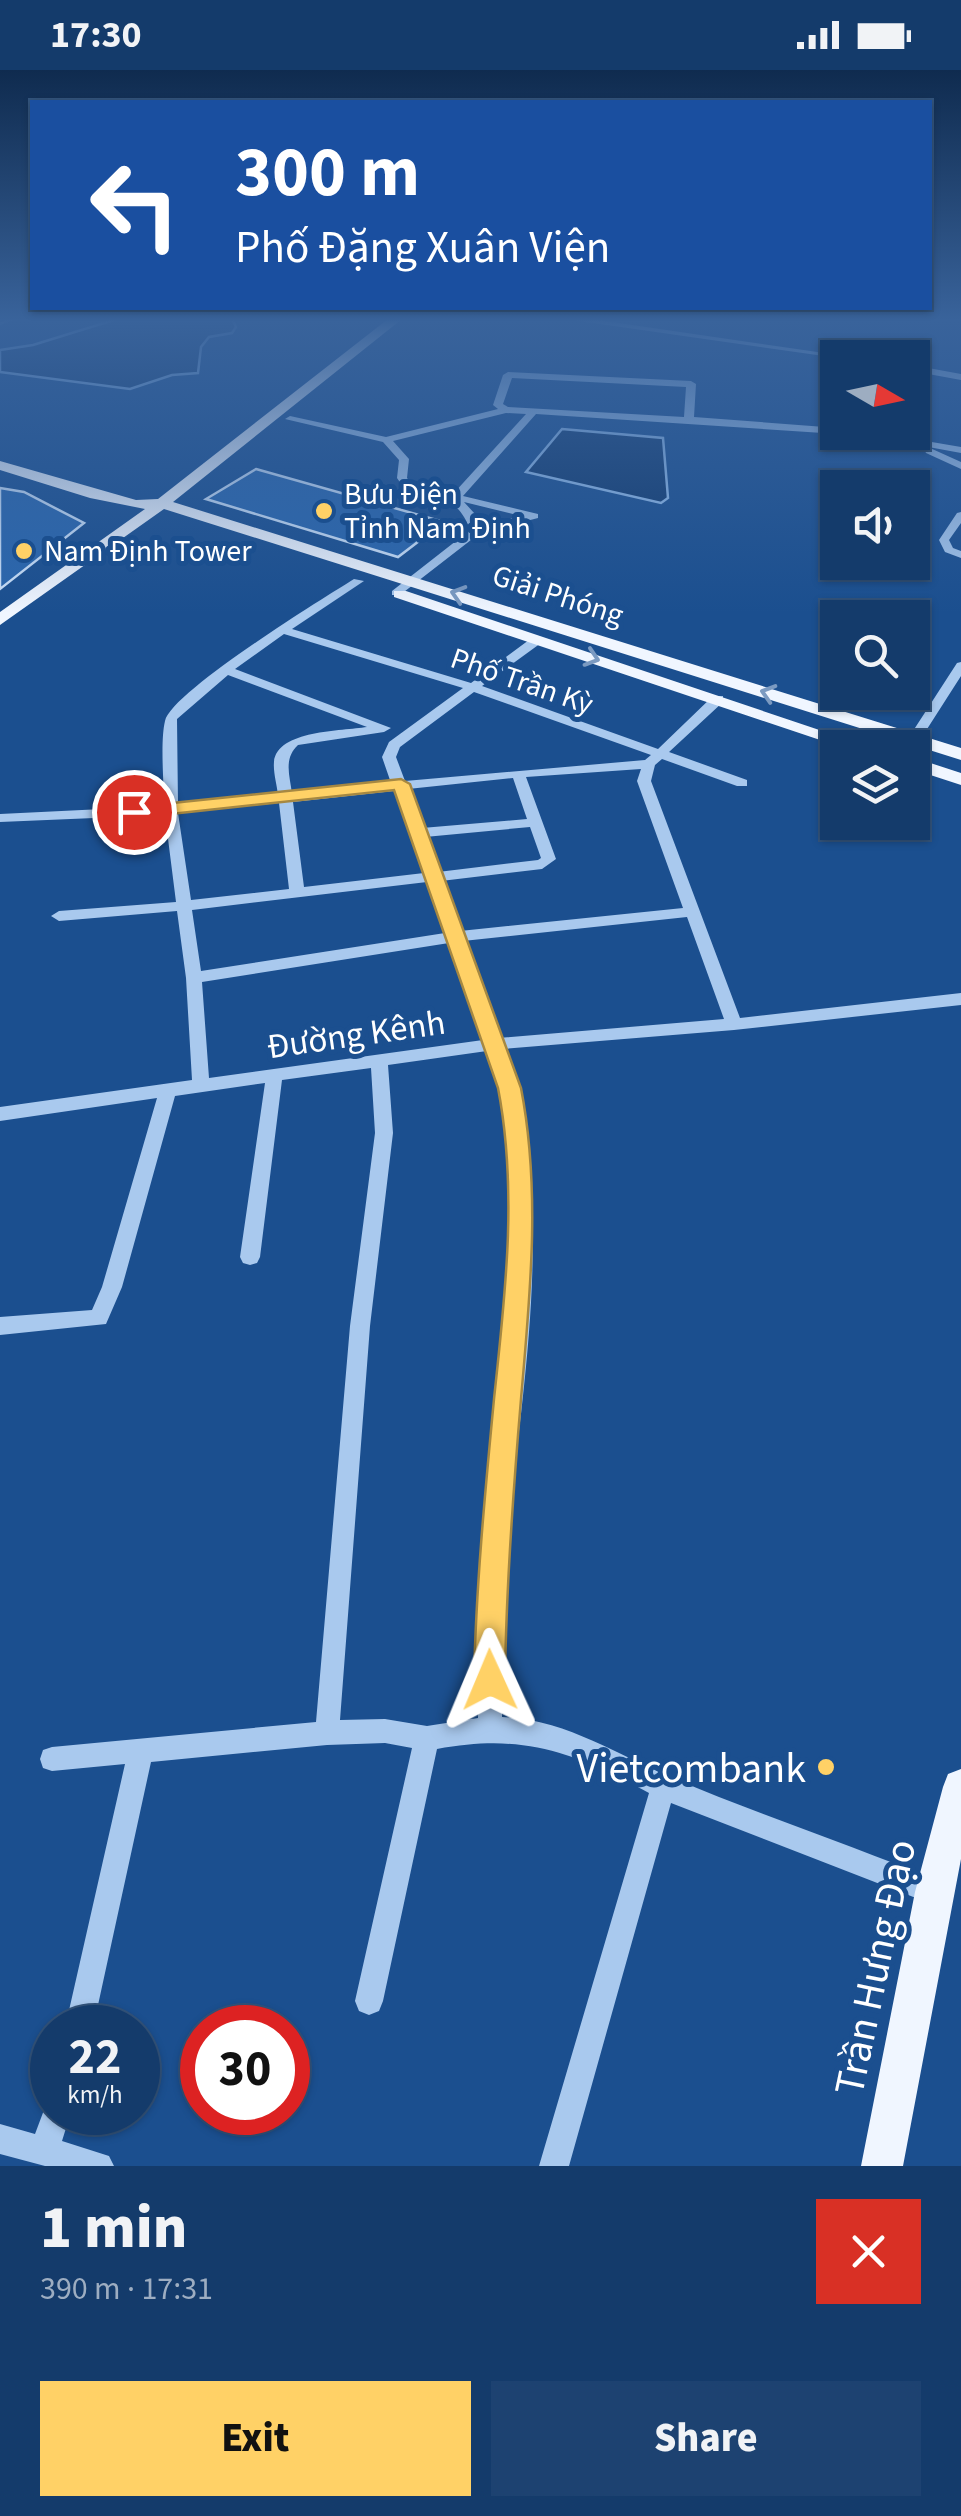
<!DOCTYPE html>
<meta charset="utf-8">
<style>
body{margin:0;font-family:"Source Sans 3",sans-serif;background:#1d4271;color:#f1f3f6;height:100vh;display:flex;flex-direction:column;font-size:38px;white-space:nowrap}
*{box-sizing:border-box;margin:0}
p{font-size:32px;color:#9dadc1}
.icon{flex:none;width:55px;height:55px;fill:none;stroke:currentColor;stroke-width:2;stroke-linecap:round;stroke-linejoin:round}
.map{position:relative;height:2096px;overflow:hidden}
.drawer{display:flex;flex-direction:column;background:#143b6b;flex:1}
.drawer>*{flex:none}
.guide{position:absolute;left:30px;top:30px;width:902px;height:210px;border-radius:0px;box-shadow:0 2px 8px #0004,0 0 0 2px #33557e;background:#1a4fa0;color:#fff;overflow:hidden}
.needle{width:65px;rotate:99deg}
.controls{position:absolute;left:820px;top:270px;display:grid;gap:20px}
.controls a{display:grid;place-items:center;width:110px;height:110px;border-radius:0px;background:#143b6b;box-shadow:0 2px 8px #0004,0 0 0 2px #33557e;font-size:50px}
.speed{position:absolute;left:30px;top:1935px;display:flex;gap:20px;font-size:50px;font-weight:700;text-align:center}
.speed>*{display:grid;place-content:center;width:130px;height:130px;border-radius:50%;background:#143b6b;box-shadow:0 2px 8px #0004,0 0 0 2px #33557e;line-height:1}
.speed small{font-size:25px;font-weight:400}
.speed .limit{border:15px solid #d22;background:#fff;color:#111}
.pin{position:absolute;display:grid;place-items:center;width:85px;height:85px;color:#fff;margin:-42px;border:5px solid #fff;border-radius:50%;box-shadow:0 2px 10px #0007}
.me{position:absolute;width:110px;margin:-55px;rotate:359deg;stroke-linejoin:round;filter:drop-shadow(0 0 8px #0008)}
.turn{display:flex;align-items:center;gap:35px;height:210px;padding:0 40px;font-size:45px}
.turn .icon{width:130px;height:130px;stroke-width:2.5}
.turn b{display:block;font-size:70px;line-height:85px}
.round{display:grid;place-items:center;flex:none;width:105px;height:105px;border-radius:0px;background:#1d4271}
.overview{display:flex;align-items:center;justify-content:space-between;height:170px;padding:0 40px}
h1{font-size:60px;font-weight:800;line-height:75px}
.primary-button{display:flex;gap:20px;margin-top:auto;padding:20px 40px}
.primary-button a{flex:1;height:115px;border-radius:0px;background:#ffd166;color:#111;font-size:40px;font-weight:800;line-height:115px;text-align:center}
.primary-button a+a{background:#1d4271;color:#f1f3f6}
.status{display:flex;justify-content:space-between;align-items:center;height:70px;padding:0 50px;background:#143b6b;direction:ltr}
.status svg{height:28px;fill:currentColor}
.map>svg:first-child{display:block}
.water{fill:#123a6d;stroke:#9cc4f0;stroke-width:2.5}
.building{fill:#2a66ad;stroke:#cfe3fa;stroke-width:2.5}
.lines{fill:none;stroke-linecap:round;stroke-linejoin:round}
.minor{fill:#a9c9ee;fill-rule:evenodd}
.major{fill:#f0f6ff;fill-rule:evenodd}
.rail-casing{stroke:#fff;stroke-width:6}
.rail{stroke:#1b4f8f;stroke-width:4;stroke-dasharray:12;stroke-linecap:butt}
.oneway{stroke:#7b9ac1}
.route{fill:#ffd166;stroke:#a68842;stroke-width:2.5}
.poi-dot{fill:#ffd166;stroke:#1b4f8f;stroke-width:4}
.labels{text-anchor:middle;stroke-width:10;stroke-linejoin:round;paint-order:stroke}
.far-poi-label{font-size:30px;fill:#fff;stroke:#1b4f8f;text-anchor:start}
.far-street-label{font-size:30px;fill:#fff;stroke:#1b4f8f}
.street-label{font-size:35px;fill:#fff;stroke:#1b4f8f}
.near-poi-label{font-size:42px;fill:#fff;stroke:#1b4f8f;text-anchor:end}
.near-street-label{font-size:42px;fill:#fff;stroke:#1b4f8f}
</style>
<div class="status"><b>17:30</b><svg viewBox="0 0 49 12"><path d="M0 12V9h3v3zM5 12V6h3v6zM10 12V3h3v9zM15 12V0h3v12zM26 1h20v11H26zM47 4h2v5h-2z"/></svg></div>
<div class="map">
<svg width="961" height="2096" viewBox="0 0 961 2096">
<rect width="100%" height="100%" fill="#1b4f8f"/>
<path class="water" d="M117,249h115l4,8 -4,6 -23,4 -8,10 -3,26 -26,2 -42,14 -130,-17v-22l33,-5z
M562,359l101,9 5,60 -7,5 -135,-31z"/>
<path class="building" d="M256,399l188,53 -46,35 -192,-58z
M0,418l24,4 60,31 -84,66z"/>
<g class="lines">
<path class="minor" d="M0,249h17l-17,6z
M565,249h26l268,39h-21z
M912,295l49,9v6l-49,-9z
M508,302l183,9 5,3 -2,33 144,11v4h4l-4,2 -302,-20 -73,82 75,18v4l-58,15 -80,62h-8v-4l78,-61c-12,-34 -34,-34 -66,-42l-7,-10 2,-18 -16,-18 -98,-23 5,-3 96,21 112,-28 -5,-4 10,-30zM512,308l174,9 -2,30 -176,-10 -5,-3zM506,343l20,1 -73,80 -41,-10 -5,-6 2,-19 -16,-18zM464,432l57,14 -41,11 -5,-13z
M847,362h26l88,15v6z
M930,378l31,14v7l-35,-16 -1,-2z
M961,442v11l-12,17 4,8 8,3v7l-16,-6 -6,-12 18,-27z
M354,509l10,2 -72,48 179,54 62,-46h8v6l-59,43 176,63 55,-53h10v6l-54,50 78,28v6h-10l-75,-27 -7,6 -4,16 89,237 221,-25v12l-227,25 -231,19c58,156 16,354 1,515 -5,51 -1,102 -2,153 63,2 115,38 171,61 89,38 181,68 270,105l4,9 -4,9 -9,4 -263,-102 -102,363h-30l110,-373c-76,-41 -125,-60 -212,-44l-54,252 -4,10 -10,4 -10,-4 -4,-10 57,-253 -27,-5 -58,2 -176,17 -58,266h-28l60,-264 -73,7 -9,-3 -3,-9 3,-9 9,-3 264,-25 34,-396 25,-193 -4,-65 -89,12 -22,177 -3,6 -7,2 -7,-2 -3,-6 25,-174 -90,13 -53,191 -16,37 -106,11v-18l92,-7 10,-23 55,-189 -157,23v-14l192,-27 -6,-102 -9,-67 -118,10 -8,-5 8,-5 117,-9 -11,-87 -165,7v-8l164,-8c0,-23 -4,-64 1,-85 6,-29 157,-122 189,-142zM284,564l179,54 -74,54 -7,15 9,26 -99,11c-2,-18 -9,-35 6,-49l86,-13 7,-4 -156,-59zM228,605l139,52c-25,4 -90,3 -93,35 -1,10 3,23 4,33l-100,10 -1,-86zM474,622l177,63 -6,5 -240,21 -9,-24 4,-10zM641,699l-4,12 46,127 -223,23 -19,-50 101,-12 14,-10 -30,-82zM513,708l14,41 -105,9 -14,-39zM394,721l30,82 -120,14 -11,-85zM279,733l10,86 -98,11 -13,-87zM530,757l11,31 -3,2 -100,12 -13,-35zM427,812l18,51 -244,38 -9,-61zM687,847l37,102 -225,19 -36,-97zM449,873l34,97 -274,38 -7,-96zM487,981c55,155 10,354 -6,514 -5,51 -1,102 -3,153l-51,8 -42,-7 -45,1 30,-394 23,-193 -5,-68z
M961,592v14l-48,75 -1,-3h-10l55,-85z
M52,2029v13h19l-9,29 47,15 5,10h-69l-45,-12v-30l35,10 12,-32z"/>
<path class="major" d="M388,249h14l-229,183 788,246v12l-797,-251 -164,116v-13l145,-103 -55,-11 -90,-28v-9l136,39 22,-1z
M394,521h12l467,157h-29l-450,-151z
M912,687l49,16v12l-49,-16z
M961,1699v90l-58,307h-42l54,-274 28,-105 5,-13z"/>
<g class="rail-casing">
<path id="rail" d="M0,250l4,-1"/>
</g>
<use href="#rail" class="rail"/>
</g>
<defs><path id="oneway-chevron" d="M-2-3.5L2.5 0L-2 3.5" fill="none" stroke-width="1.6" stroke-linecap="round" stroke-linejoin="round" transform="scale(2.5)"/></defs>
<g class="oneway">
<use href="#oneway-chevron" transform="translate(458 524) rotate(-163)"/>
<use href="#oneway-chevron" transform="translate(592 588) rotate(18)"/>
<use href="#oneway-chevron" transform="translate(768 623) rotate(-163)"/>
</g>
<linearGradient id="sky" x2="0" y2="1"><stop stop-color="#0f2b4f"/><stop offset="0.46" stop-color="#39639b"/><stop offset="1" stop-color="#39639b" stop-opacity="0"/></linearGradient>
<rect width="961" height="543" fill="url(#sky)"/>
<path class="route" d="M401,709l9,5 111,304c20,103 9,208 0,311 -8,94 -15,187 -16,281l-4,11 -11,5 -11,-5 -5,-11c2,-94 11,-187 20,-281 11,-103 24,-207 4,-311l-104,-298 -260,28 -9,-6 9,-5z"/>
<g class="poi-dot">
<circle cx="324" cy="441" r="10"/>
<circle cx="24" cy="481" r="10"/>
<circle cx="826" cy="1697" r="10"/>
</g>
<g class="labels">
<g class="far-poi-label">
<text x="344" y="434">Bưu Điện<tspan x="344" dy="34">Tỉnh Nam Định</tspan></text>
<text x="44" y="491">Nam Định Tower</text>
</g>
<g class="far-street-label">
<text transform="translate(558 525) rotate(18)" y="10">Giải Phóng</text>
<text transform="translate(522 611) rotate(19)" y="10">Phố Trần Kỳ</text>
</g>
<g class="street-label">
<text transform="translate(356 964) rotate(-8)" y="12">Đường Kênh</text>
</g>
<g class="near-poi-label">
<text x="806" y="1712">Vietcombank</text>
</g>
<g class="near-street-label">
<text transform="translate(874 1897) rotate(-78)" y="15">Trần Hưng Đạo</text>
</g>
</g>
</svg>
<div class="controls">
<a><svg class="needle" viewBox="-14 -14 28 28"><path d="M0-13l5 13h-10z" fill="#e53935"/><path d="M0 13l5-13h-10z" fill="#9dadc1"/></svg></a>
<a><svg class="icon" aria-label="sound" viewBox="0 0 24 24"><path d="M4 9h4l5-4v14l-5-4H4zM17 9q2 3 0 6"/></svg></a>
<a><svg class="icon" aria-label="search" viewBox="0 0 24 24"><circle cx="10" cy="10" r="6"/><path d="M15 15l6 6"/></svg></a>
<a><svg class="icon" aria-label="layers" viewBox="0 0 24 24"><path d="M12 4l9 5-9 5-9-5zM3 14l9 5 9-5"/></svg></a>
</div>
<div class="speed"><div>22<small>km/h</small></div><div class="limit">30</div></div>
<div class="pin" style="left:134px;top:742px;background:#d93025"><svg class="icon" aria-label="arrive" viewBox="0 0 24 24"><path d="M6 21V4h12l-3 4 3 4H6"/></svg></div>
<svg class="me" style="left:490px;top:1610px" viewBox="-20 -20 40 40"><path d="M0-17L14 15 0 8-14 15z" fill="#ffd166" stroke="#fff" stroke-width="4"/></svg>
<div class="guide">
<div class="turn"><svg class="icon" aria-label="left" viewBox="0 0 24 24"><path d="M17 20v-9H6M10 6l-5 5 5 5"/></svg><div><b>300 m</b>Phố Đặng Xuân Viện</div></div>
</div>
</div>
<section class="drawer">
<div class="overview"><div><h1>1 min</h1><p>390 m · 17:31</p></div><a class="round" style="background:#d93025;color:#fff"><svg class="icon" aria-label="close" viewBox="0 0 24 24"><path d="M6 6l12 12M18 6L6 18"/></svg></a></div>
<div class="primary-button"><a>Exit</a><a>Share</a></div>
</section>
